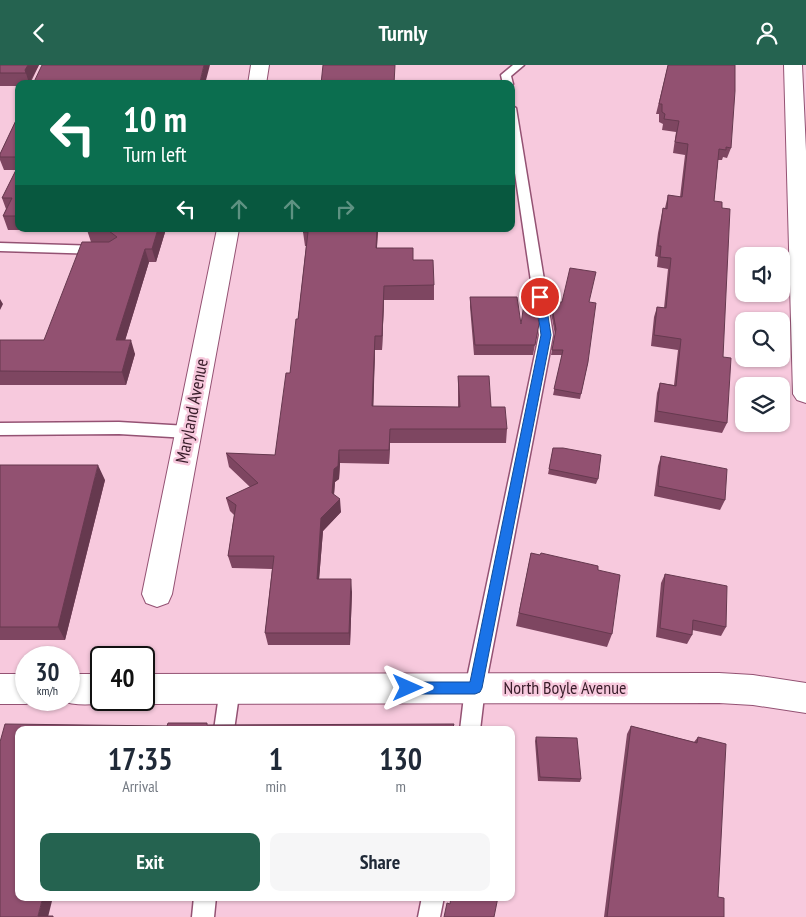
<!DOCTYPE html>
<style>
body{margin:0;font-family:"PT Sans Narrow",sans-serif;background:#f6f6f7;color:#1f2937;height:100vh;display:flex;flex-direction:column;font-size:19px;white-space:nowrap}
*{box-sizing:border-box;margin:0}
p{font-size:16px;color:#747a83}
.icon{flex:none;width:28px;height:28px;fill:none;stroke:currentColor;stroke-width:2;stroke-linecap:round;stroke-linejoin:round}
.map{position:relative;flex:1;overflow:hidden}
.sheet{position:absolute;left:15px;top:661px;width:500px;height:175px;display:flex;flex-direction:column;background:#fff;border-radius:10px;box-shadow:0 1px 4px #0004}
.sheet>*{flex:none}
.guide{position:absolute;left:15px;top:15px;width:500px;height:152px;border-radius:10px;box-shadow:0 1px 4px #0004;background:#0b6e4f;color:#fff;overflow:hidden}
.controls{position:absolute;left:735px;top:182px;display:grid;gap:10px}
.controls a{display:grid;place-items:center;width:55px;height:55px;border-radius:10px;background:#fff;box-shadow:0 1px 4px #0004;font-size:25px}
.speed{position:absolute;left:15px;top:581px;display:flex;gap:10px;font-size:25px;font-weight:700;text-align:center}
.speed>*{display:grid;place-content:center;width:65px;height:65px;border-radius:50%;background:#fff;box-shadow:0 1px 4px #0004;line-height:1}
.speed small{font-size:12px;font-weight:400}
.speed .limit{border:2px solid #111;border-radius:8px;background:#fff;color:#111}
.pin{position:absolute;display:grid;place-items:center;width:42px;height:42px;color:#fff;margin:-21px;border:2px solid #fff;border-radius:50%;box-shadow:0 1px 5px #0007}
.me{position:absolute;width:55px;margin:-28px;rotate:90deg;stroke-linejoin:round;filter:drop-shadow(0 0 4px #0008)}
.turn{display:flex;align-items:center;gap:18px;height:105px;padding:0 25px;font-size:22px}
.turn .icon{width:65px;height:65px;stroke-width:2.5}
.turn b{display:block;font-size:35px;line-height:42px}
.lanes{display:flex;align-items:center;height:48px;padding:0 25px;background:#0003;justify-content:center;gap:25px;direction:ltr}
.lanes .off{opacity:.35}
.eta{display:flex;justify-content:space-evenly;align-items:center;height:85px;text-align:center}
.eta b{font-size:30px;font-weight:700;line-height:35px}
.cta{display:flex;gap:10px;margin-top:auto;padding:10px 25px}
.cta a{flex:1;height:58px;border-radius:10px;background:#256350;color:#fff;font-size:20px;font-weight:700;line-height:58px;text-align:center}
.cta a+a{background:#f6f6f7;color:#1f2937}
header{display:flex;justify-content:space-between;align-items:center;height:65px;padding:0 25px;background:#256350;color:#fff;font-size:22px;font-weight:700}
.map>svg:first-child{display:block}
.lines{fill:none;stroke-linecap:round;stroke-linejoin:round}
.lane-casing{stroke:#945273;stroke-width:3}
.street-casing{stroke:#945273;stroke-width:2}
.secondary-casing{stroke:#945273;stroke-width:2}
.lane{fill:#fff;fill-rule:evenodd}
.street{fill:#fff;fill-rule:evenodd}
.secondary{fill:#fff;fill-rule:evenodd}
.wall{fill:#7e4661}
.shaded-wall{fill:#66394f}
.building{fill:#925171;stroke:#66394f}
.route{fill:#1a73e8;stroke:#114b97}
.labels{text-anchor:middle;stroke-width:5;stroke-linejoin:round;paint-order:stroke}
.street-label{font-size:18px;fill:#391d2a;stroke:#f7c9dd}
</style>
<header><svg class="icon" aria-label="back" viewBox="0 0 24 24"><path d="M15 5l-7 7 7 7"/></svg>Turnly<svg class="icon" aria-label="person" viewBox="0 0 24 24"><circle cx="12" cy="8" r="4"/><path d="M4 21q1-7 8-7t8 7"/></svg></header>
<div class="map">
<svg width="806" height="852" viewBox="0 0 806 852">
<rect width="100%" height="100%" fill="#f7c9dd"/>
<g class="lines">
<g class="lane-casing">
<path id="lane" d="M513,0h11l-13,11 2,8 -2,2v-2h-8l-2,-9z
M511,40l5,3 37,227 -68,353 -5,42h-20l5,-42 74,-353 -28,-189z
M0,178l100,3 6,4 -6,4 -100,-3z
M119,357l69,4 5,2 3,4 -3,4 -5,2 -69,-4 -119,1v-12z
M230,614l7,3 3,6 -6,42h-20l6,-42 3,-6z
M194,832h22l-2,20h-22z
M422,832h22l-4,20h-22z"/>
</g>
<g class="street-casing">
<path id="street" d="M251,0h18l-3,19h-18z
M784,0h18l4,86v252l-9,-3 -4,-6z
M217,164h22l-67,365 -4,9 -11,4 -11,-4 -4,-9z"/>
</g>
<g class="secondary-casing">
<path id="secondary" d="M719,608l34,2 53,8v30l-53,-8 -34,-2 -575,1 -10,-4h10v-26z
M0,609h26v26h10l-10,4h-26z
M69,609h32v26h10c-16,6 -36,6 -52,0h10z"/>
</g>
<use href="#lane" class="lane"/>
<use href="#street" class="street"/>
<use href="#secondary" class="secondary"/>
</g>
<path class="wall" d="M0,0h39l-9,19h-11v2h-19z
M668,0l63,83 -4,10 -4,-1 -1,3h-4l-4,41 13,222 -5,10 -68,-11 3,-29 3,-10 14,2 4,-35 -27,-4 3,-29 3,-10 7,1 4,-39 -11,-2 1,-10 -3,-1 3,-23 5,-25h2l3,-13 12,2 5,-42 -12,-2 3,-21 -14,-2 1,-6 -4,-2v-8h-3z
M19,49v115h147l-10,33h-7l-24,78 10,14 -9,31h-126v-45h44l47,-98 -4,-12h-79l-5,-14 3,-7 -4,-11 14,-28h-12l-4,-10v-6z
M378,164l-1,19 36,12 21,25v15h-50l-2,50h-7l-2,56 85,1v-31l33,31 16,22 -1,14h-116l-1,21 -49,-1 -1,16 -4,3 -1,13 7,17 -18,19 -4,48 33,13 -2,53h-82l-3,-12 7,-64 -40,-1 -4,-12 6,-41 -4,-4 -4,-13 24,-11 -21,-20 -3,-14 49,2 15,-82 8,-54 8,-73h-1l-2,-14z
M470,232l51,27h18l-6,31h-59l-4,-48z
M551,237h38l-1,60 -8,37 -27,-4 9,-40h-11l4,-20 -5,-28z
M553,383l45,31 -2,5 -48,-10z
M661,391l64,44 -5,10 -66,-14 4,-30z
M0,400l105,15 -40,160h-65z
M531,488l67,17 14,64 -5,13 -91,-21z
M665,509l61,53 -5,9 -29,-6v5l-5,9 -31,-7 5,-54z
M631,661l63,16 4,-5 20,160 6,20h-120l23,-183z
M536,672l45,42 -1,3 -42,-1 -3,-40z"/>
<path class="shaded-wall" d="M28,0h11l-10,18 -4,-13z
M204,0h6l-5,19h-5v-2z
M158,164h8l-10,33 -4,-13z
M377,164h1l-2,33v-14z
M145,184l4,13 -28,92 -5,-14z
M384,221v14l-2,50v-14z
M0,234l3,5 -3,6z
M375,271v14l-2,70 -1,-14z
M131,275l4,14 -9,31 -4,-13z
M390,364v14l-1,21v-14z
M339,385l1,13 -1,16 -4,3 -2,24 7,-7 1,13 -18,19 -5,61 -1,-13 4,-61 11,-25 2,-24z
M98,400l7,15 -40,160 -7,-13z
M351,514l1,13 -2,53 -1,-12z
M43,832h10l-5,20 -10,-1z"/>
<path class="building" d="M0,0h28l-3,5 1,3h-26z
M42,0h162l-4,17h-4l-1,2h-162z
M323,0h72l-1,19h-73z
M668,0h67v26l-4,57 -5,-1v3l-7,-1 -5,52 8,1v6l8,1 -7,148 8,1 -4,65 -70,-12 3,-28 16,3 5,-47 -27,-4 3,-28 9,1 5,-50 -11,-1 1,-11h-3l5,-38 4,1 1,-14 14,2 6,-53 -13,-2 4,-21 -15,-2 1,-5 -3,-2v-8h-3z
M19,49v43h-19v-3z
M19,99v52h-16l9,-18h-10z
M87,164h71l-6,20h-7l-29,91h15l-9,32 -122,-1v-31h44l38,-98h27l8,-5 -8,-6 -22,-1z
M304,164h73l-1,19h37v12h20l1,25 -50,1 -2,50h-7l-3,70 88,1 -2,-31h31l2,31h14l2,22h-117l-1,21h-50l-1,16 -4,3 -2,24 8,6 -19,19 -4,61h34l-2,54h-84l9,-77h-46l8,-51 -10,-7 32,-15 -32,-30 49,2 11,-82h4l6,-54h2l10,-87h-5z
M570,203l26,4 -7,30 7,1 -8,59 -7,32 -27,-5 9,-39h-11l4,-21 -5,-27h11z
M470,232h47l4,27 4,-27h10l4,27 -4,21h-60z
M553,383h10l38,7 -3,24 -49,-10z
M661,391l66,13 -2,31 -67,-14z
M0,400h98l-40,162h-58z
M531,488l9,2 1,-2 57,13v4l22,5 -8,59 -93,-21z
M665,509l62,12 -1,41 -33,-7 -1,15 -32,-7z
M168,658h39v2l247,-1 -2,6h-433v167h24l-5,19h15v1h-53v-175l5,-18 162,2z
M631,661l66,17 1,-6 28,7 -8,153 6,1v19h-117z
M536,672l41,1 4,41 -41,-2z
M451,832h47l-4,20h-50l3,-14 3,1z"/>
<path class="route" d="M540,229l5,3 6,38 -69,353 -2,4 -5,2h-67l-5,-2 -2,-4 2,-5 5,-1h62l71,-347 -5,-38z"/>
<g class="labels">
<g class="street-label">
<text transform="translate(192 346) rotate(-79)" y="6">Maryland Avenue</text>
<text x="565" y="629">North Boyle Avenue</text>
</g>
</g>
</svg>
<div class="controls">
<a><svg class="icon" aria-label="sound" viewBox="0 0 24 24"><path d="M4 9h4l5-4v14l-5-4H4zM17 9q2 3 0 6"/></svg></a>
<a><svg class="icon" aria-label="search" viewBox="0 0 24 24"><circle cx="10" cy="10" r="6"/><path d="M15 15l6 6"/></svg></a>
<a><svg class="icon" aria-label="layers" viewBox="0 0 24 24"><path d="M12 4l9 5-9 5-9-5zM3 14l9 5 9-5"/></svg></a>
</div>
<div class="speed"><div>30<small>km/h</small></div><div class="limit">40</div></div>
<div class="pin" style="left:540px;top:232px;background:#d93025"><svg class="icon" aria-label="arrive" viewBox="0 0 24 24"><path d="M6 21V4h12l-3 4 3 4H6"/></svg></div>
<svg class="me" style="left:408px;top:623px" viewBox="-20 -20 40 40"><path d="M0-17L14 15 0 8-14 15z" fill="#1a73e8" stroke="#fff" stroke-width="4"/></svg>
<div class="guide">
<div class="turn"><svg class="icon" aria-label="left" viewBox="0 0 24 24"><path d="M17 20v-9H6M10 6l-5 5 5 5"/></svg><div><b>10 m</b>Turn left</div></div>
<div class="lanes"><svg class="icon" aria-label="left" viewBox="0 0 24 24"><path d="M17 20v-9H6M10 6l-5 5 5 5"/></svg><svg class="icon off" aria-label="ahead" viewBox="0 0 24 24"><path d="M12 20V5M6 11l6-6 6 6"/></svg><svg class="icon off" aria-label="ahead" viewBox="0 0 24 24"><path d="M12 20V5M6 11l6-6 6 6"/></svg><svg class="icon off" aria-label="right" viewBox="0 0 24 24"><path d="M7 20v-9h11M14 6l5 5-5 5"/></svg></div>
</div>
<section class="sheet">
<div class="eta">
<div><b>17:35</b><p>Arrival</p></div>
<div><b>1</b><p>min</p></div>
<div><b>130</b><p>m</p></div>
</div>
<div class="cta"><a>Exit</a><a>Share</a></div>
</section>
</div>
